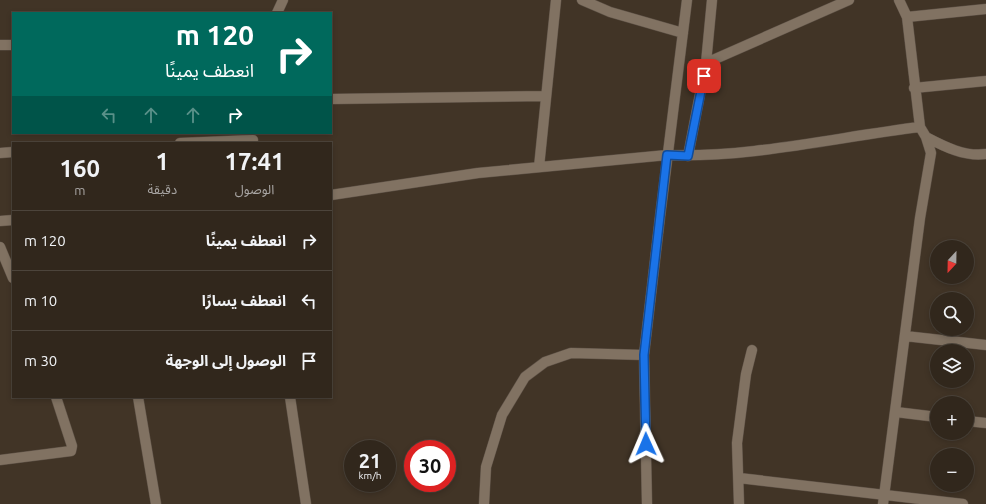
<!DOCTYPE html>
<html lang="ar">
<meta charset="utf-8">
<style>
body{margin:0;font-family:Ubuntu,"Noto Sans Arabic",sans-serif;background:#3d3329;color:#f1f3f6;direction:rtl;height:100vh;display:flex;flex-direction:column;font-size:15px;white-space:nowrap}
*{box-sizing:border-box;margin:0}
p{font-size:13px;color:#a8a5a3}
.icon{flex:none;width:22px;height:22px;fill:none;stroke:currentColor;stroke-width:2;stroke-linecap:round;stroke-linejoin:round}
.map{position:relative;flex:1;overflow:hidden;direction:ltr}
.details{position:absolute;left:12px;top:142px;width:320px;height:256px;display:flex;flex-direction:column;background:#31271c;border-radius:0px;box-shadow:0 2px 6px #0003,0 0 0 1px #4c443b;direction:rtl}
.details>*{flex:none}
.guide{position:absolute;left:12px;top:12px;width:320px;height:122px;border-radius:0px;box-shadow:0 2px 6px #0003,0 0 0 1px #4c443b;direction:rtl;background:#00695c;color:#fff;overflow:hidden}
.needle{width:26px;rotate:202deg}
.controls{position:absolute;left:930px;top:240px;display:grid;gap:8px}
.controls a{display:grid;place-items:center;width:44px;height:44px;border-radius:50%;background:#31271c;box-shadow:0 2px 6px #0003,0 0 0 1px #4c443b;font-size:20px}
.speed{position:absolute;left:344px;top:440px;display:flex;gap:8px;font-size:20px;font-weight:700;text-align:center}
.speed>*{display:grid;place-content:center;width:52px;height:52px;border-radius:50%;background:#31271c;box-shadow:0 2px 6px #0003,0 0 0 1px #4c443b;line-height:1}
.speed small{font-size:10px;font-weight:400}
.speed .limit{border:6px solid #d22;background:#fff;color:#111}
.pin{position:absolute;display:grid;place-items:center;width:34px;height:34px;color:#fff;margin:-17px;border-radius:8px;box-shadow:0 2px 6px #0006}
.me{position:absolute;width:44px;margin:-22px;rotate:359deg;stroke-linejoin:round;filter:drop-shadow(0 0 3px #0008)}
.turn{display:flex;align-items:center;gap:14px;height:84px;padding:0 12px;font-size:18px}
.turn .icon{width:52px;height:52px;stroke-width:2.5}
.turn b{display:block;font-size:28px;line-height:34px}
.lanes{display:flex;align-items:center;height:38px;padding:0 12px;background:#0003;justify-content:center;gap:20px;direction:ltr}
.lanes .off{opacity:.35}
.eta{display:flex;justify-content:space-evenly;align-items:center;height:68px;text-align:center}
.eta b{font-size:24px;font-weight:600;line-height:28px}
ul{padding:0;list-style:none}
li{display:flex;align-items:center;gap:12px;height:60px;padding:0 12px;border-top:1px solid #4c443b}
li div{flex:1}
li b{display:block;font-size:15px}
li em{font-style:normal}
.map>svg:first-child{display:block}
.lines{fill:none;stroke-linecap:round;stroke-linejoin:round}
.minor-casing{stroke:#5d5146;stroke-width:11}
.minor{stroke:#817262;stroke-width:10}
.route-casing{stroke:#114b97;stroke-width:10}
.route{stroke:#1a73e8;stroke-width:7}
</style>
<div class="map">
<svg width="986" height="504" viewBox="0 0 986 504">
<rect width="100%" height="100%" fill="#413426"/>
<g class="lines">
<g class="minor-casing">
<path id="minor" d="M582,0l28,12 73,21
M277,13l6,-13
M907,17l79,-8
M0,45h13
M706,63l143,-63
M914,88l72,-7
M331,99l215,-3
M926,137c19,10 39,20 60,17
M180,143l73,-3
M0,153l13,-1
M688,156l18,-93 6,-63
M539,167l17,-167
M331,195l147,-22 189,-18c84,3 170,-18 253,-28
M0,221l13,-1
M0,247l13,31
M905,336l81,9
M138,397l18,107
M290,397l16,107
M896,412l41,5
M967,421l19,2
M0,460l71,-9 1,-5 -16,-49
M739,478l224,26
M484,504l2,-37 16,-52 23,-38 20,-15 26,-9 73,2
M647,504l-3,-149 16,-138 27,-217
M739,504l-2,-61 9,-69 6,-24
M883,504l37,-286 11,-65 -5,-16 -6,-10 -13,-110 -8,-17"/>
</g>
<use href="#minor" class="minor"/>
</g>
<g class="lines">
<g class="route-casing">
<path id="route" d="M646,444l-2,-89 23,-200 21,1 16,-80"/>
</g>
<use href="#route" class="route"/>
</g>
</svg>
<div class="controls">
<a><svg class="needle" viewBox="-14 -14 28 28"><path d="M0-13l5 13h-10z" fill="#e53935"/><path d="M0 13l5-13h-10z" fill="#a8a5a3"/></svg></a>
<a><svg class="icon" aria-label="search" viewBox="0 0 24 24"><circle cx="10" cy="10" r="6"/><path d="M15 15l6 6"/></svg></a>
<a><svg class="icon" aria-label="layers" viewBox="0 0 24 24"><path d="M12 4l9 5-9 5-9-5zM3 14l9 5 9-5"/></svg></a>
<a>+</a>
<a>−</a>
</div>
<div class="speed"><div>21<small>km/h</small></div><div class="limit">30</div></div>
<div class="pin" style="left:704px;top:76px;background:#d93025"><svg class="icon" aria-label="arrive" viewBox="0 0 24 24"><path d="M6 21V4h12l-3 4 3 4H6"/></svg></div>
<svg class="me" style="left:646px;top:444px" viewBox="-20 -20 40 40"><path d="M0-17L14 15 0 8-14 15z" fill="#1a73e8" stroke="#fff" stroke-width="4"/></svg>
<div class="guide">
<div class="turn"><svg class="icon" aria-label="right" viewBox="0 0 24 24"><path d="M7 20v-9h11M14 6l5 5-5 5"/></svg><div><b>120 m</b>انعطف يمينًا</div></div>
<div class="lanes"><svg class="icon off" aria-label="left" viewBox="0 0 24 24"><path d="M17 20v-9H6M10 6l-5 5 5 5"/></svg><svg class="icon off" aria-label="ahead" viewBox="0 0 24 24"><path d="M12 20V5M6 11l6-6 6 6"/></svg><svg class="icon off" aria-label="ahead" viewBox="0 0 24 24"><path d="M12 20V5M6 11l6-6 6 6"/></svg><svg class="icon" aria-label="right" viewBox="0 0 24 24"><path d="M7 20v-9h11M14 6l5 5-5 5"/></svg></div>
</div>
<section class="details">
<div class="eta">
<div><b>17:41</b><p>الوصول</p></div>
<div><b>1</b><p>دقيقة</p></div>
<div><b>160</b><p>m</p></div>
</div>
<ul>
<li><svg class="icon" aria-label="right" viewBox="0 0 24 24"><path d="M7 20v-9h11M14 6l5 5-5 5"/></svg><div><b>انعطف يمينًا</b></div><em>120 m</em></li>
<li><svg class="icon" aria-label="left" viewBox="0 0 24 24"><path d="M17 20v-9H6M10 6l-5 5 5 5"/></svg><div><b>انعطف يسارًا</b></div><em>10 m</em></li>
<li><svg class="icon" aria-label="arrive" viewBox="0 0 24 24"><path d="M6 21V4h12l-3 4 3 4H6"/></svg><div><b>الوصول إلى الوجهة</b></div><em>30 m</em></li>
</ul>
</section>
</div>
